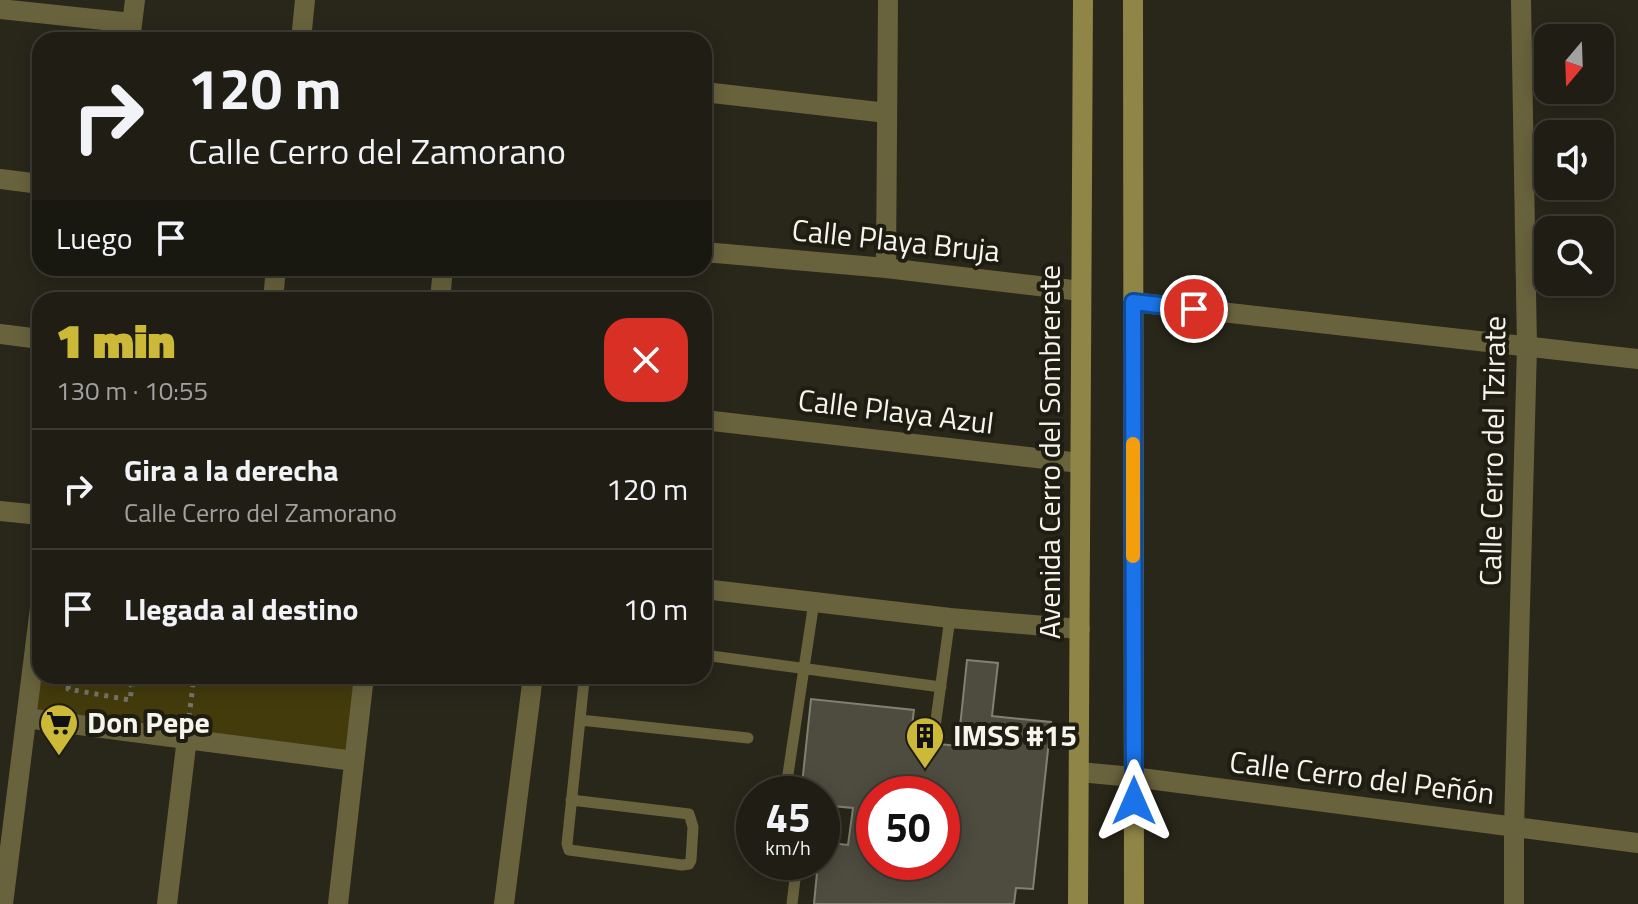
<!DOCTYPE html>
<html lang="es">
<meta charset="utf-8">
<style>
body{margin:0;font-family:"Titillium Web",sans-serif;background:#27261d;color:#f1f3f6;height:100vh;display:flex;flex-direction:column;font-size:30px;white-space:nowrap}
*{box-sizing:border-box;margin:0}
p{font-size:26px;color:#a1a2a0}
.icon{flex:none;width:44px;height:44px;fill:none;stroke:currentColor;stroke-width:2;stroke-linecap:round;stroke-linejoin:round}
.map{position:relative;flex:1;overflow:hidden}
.panel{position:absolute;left:32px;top:292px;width:680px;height:392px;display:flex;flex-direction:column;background:#1f1d14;border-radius:24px;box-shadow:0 4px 20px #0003,0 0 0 2px #3c3b34}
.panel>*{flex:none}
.top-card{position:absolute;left:32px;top:32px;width:680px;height:244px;border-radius:24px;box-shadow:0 4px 20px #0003,0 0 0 2px #3c3b34;background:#1f1d14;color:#f1f3f6;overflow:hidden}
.needle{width:52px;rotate:199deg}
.fabs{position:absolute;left:1534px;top:24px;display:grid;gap:16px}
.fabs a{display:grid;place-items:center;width:80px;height:80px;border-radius:16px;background:#1f1d14;box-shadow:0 4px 20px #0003,0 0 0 2px #3c3b34;font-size:40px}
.speed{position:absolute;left:736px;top:776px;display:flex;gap:16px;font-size:40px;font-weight:700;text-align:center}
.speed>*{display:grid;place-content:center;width:104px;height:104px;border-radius:50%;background:#1f1d14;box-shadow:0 4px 20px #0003,0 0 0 2px #3c3b34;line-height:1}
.speed small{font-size:20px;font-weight:400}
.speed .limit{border:12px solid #d22;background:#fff;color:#111}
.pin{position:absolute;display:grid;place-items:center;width:68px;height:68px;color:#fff;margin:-34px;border:4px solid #fff;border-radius:50%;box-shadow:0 2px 8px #0007}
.me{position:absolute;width:88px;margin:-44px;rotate:0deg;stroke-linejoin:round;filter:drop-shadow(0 0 6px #0008)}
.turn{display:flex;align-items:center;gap:28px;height:168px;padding:0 24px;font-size:36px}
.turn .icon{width:104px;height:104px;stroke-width:2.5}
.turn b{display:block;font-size:56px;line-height:68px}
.then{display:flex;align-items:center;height:76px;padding:0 24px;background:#0003;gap:16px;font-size:30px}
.round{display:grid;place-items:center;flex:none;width:84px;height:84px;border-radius:24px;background:#27261d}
.head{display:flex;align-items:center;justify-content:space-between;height:136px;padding:0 24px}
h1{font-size:48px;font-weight:800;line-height:60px;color:#cdb938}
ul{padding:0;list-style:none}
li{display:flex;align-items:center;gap:24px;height:120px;padding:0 24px;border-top:2px solid #3c3b34}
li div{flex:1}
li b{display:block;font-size:30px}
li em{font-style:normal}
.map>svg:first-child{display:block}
.green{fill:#433b0c}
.building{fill:#4e4c3f;stroke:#828071;stroke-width:2;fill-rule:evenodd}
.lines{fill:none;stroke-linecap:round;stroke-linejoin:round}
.path{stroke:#77756a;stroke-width:5;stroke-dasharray:4 6;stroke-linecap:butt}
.service{stroke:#69633d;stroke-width:11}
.minor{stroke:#69633d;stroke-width:20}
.secondary{stroke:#8f8547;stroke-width:20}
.route-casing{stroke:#114b97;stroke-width:20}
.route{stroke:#1a73e8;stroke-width:14}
.slow{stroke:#f59e0b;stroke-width:14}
.labels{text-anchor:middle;stroke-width:8;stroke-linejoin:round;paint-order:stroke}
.street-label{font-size:30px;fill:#f6f5ed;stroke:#1f1d11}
.poi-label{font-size:30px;font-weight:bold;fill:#f6f5ed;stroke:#1f1d11;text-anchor:start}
</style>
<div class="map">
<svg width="1638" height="904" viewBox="0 0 1638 904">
<rect width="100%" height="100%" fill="#29271a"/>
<path class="green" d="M40,676h319l-9,75 -320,-36z"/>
<path class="building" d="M967,660l31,3 -6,53 59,6 -18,167 -17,-1 -2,16h-200l4,-42h4v-20l26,3 5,-37 -31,-3v-11h-21l10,-95 103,11 -4,31 48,5zM874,794h68v68h-68z"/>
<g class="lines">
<path class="path" d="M70,676l-2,13 62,11 2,-14 -11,-10
M189,717l5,-41"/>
<path class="service" d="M704,655l237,32
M580,720l168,18
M935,727l15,-109
M785,794l29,-192
M571,800l118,14 4,13 -2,33 -2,4 -7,1 -113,-15 -2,-6 17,-163 2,-5
M792,904l5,-42"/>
<path class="minor" d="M0,9l132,14
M130,40l5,-40
M301,40l4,-40
M704,92l183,21
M0,179l40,5
M704,252l182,16 195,23
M886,268l2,-268
M273,300l3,-32
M440,300l3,-32
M1133,302l505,57
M0,334l40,5
M704,420l376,43
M0,511l40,4
M704,589l246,29 130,11
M26,718l328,43
M1079,772l54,5 505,66
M3,904l37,-296
M167,904l20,-166
M338,904l26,-228
M504,904l29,-228
M1514,904v-76l13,-481 -6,-347"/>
<path class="secondary" d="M1133,0l1,904
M1078,904l5,-904"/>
</g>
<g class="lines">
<g class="route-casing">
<path id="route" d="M1134,801l-1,-499 61,7"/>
</g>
<use href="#route" class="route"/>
<path class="slow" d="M1133,444v112"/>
</g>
<defs>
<g id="supermarket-pin" transform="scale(2)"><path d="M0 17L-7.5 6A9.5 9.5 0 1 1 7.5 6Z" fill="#cdb938" stroke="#1f1d11"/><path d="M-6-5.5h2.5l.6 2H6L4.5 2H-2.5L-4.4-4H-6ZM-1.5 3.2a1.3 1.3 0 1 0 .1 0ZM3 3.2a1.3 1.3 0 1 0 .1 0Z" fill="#111"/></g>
<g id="building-pin" transform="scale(2)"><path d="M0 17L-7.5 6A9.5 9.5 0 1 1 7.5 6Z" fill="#cdb938" stroke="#1f1d11"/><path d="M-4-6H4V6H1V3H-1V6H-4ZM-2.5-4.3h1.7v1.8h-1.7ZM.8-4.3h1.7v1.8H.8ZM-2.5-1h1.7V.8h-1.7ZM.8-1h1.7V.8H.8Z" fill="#111"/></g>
</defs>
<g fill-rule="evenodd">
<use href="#supermarket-pin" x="59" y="723"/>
<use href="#building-pin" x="925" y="736"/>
</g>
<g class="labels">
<g class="street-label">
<text transform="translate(896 241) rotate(6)" y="10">Calle Playa Bruja</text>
<text transform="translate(896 412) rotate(7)" y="10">Calle Playa Azul</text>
<text transform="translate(1493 451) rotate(-89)" y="10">Calle Cerro del Tzirate</text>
<text transform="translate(1050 452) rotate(-90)" y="10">Avenida Cerro del Sombrerete</text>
<text transform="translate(1362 778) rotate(7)" y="10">Calle Cerro del Peñón</text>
</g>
<g class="poi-label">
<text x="87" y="733">Don Pepe</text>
<text x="953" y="746">IMSS #15</text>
</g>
</g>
</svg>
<div class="fabs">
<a><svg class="needle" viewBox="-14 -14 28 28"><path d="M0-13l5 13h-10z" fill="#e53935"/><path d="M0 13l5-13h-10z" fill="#a1a2a0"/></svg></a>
<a><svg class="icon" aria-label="sound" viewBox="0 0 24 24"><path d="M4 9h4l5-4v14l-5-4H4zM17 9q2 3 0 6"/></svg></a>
<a><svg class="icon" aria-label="search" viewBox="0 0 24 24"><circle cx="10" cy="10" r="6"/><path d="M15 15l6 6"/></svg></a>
</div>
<div class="speed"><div>45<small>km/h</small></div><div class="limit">50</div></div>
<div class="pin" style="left:1194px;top:309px;background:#d93025"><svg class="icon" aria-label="arrive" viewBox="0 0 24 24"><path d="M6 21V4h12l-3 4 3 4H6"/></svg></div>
<svg class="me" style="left:1134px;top:801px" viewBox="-20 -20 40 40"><path d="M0-17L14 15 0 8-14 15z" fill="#1a73e8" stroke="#fff" stroke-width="4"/></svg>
<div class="top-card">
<div class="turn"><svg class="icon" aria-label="right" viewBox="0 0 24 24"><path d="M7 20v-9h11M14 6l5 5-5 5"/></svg><div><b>120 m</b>Calle Cerro del Zamorano</div></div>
<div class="then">Luego<svg class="icon" aria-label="arrive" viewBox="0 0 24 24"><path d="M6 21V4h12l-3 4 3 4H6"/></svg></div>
</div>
<section class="panel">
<div class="head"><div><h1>1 min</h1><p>130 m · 10:55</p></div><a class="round" style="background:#d93025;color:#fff"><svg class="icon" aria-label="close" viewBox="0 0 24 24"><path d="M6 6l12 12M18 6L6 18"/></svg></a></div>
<ul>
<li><svg class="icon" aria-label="right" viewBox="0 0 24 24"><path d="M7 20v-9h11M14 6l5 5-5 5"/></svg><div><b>Gira a la derecha</b><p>Calle Cerro del Zamorano</p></div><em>120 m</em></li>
<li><svg class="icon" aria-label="arrive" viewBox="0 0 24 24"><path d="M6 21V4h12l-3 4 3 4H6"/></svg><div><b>Llegada al destino</b></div><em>10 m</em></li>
</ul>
</section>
</div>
